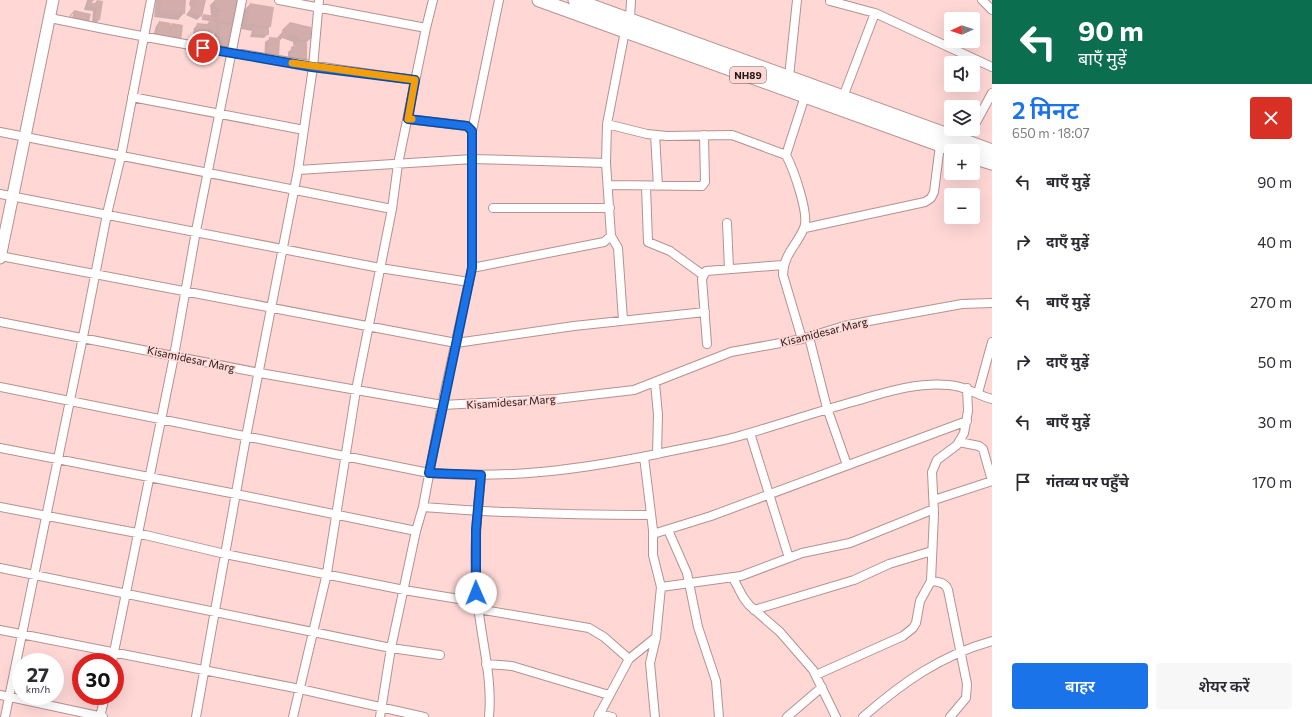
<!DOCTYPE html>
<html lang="hi">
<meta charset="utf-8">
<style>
body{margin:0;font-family:Commissioner,"Noto Sans Devanagari",sans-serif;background:#f7f7f7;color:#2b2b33;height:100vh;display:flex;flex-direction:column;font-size:15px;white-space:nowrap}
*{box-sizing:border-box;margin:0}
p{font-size:13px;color:#7c7c81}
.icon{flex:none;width:22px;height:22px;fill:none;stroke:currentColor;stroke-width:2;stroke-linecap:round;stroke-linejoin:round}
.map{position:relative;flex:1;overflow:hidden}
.side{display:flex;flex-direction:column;background:#fff;width:320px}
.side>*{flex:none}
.banner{background:#0b6e4f;color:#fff;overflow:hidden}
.needle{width:26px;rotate:267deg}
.fabs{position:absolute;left:944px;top:12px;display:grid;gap:8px}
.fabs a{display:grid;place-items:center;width:36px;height:36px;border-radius:4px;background:#fff;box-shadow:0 4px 16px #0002;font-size:20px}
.speed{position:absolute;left:12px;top:653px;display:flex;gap:8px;font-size:20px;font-weight:700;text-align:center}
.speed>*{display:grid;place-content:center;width:52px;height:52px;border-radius:50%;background:#fff;box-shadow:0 4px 16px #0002;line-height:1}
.speed small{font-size:10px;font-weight:400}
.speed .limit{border:6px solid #d22;background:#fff;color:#111}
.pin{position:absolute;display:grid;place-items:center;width:34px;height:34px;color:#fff;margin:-17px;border:2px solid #fff;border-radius:50%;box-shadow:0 1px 4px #0007}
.me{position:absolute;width:44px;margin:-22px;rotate:359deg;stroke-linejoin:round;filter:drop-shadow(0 0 3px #0008)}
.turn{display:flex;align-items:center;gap:14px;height:84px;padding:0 20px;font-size:18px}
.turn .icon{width:52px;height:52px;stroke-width:2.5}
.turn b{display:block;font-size:28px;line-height:34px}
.round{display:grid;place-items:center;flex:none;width:42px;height:42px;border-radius:4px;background:#f7f7f7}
.headline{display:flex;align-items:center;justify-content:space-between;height:68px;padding:0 20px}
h1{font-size:24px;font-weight:600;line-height:30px;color:#1a73e8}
.cta{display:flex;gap:8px;margin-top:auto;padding:8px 20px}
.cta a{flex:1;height:46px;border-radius:4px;background:#1a73e8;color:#fff;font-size:16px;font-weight:600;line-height:46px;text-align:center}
.cta a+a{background:#f7f7f7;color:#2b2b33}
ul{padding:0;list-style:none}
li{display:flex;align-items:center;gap:12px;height:60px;padding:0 20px}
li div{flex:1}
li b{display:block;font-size:15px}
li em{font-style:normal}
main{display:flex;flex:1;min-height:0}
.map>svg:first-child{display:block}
.shadow{fill:#0003}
.building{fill:#d2adab}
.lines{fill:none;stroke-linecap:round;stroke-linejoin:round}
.street-casing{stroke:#b5918f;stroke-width:10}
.secondary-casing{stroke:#b5918f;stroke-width:13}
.primary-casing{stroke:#b5918f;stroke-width:15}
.street{stroke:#fff;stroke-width:8}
.secondary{stroke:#fff;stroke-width:11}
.primary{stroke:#fff;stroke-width:13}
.route-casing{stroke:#114b97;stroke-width:10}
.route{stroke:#1a73e8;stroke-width:7}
.slow{stroke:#f59e0b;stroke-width:7}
.labels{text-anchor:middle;stroke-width:3.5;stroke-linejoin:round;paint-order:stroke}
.shield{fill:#ffd8d6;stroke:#685252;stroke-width:1}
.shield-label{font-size:10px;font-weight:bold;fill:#271919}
.street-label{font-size:11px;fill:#271919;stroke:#ffd8d6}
</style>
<main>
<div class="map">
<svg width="992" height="717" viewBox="0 0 992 717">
<rect width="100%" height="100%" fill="#ffd8d6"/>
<path class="shadow" d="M87,0h7l-3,3 4,1 3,-3 1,19 -4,4 -3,-1 1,-12 -9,-1z
M156,0h29l-1,13 -6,7 -24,-3z
M190,0h15l-4,16 -4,4 -11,-5 6,-8 -3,-2z
M215,0h13l6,22 -2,2 -2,26 -6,6 -12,-1 2,-23 -4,4 -4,-1 -1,7 -4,4 -10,-1 3,-17 4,-4 8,1 4,-4 -8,-1v-3l2,-2 7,1 -1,-11z
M250,4l20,23 -3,3 1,4 -4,4 -14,-1 2,-6 -11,-2 3,-19z
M74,11l14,11 -16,1 2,-9h-2l-3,8 1,-7z
M159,22l10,5 3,-3 8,17 -28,-1 4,-14z
M290,23l20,16 -4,4v18l-18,3v-12l8,-7h-3v-3l-11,-4 -18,24 1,-20 4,-3h7z"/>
<path class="building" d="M89,0h4l-1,3h3l2,-3 6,1 -3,19 -5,-1 2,-12 -9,-1z
M161,0h25l-1,14 -25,-3z
M191,0h4l-3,7h2l2,-7h10l-4,17 -12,-6z
M215,0h23l-3,22 -18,-2 3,-9 8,-1 -11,-1z
M250,3l24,4 -3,20 -24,-4z
M74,10l17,4 -2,8 -17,-4z
M203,14l12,2 -1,5 3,2 -2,10 -8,-2 -1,11 -12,-1 3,-18 11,1v5l1,-10 -6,-1z
M159,21l12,2 -3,16 -12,-3z
M290,22l21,5v12l-12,1 -1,-4 -9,-3 -6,4 -1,-7z
M172,23l11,2 -2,17 -12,-2z
M220,24l13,1 -2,25 -14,-1z
M253,27l16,2v6l-16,-2z
M269,37l11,1 -1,21 -11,-1z
M298,43h9v18h-16v-14z"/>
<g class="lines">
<g class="street-casing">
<path id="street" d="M279,0l147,28
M982,0l10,10
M830,1l45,12 117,54
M50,18c121,25 243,46 365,62
M630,19l1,-19
M789,77l8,-77
M132,97l172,33
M843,97l32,-84
M607,124l40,10 20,2 65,-1 54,20c7,13 24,60 18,73 -7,17 -21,27 -21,47l19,64
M973,128l19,-35
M472,131l27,-131
M0,132l392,77
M655,135l3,51
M786,155l19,-59
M298,170l175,-11 133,4
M608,185l94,1 3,-4 -1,-47
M646,186l2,56 22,9 33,24
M0,194l380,74 89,14
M493,208h117
M727,223l2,46
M805,228l120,-26 6,-4 3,-6 6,-47
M611,236l7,12 5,72
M0,256l456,87 118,-17 131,-14
M472,268l132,-26 7,-6 -5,-73 1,-39 18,-93
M0,322l260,51 182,32 114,-6 78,-9 97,-38 71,-13 42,-13 30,-6 88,-16 30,-1
M809,337l18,71 20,57
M707,344l-5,-65 4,-8 77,-6
M655,383l3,32 -1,39
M0,387l429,86c80,6 149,-3 228,-19 26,-6 53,-10 79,-17 39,-11 77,-24 116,-35 32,-9 63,-20 97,-17 17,1 27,10 43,14
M978,393l14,-51
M750,433l39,125
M959,442l20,4 4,3 9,32
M0,448l236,46 180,37
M644,457l9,73v25l8,32 -5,51 -6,25 5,54
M481,475c-4,40 -8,81 -4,120 3,41 16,81 12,122
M934,500l58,-19
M0,507l137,26 88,21 179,36 73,12
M423,507c76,6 152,8 228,8
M668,530l19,43 11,54 18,54 3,36
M653,534l58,-18 256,-95
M0,568l391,80 49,7
M733,578l10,19 6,8 31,27 33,38 23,47
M931,581c8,1 14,1 17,9l19,94 -1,14 -16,19
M661,587l80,-11 61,-23 48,-10 84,-34
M478,609l111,19 15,9 25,22
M754,610l100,-30 35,-16 43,-13
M0,630l300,59 124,28
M112,662l62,-306 22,-125 46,-231
M486,664l26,2 97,29
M816,675l87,-39 10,-8 3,-5 4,-22 11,-20 3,-67 -2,-42 5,-12 20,-15 7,-12 4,-22 -1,-23
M0,695l103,22
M599,714l13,3
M5,717l78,-380 24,-123 14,-58 30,-156
M100,717l5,-21
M196,717l50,-280 52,-267 15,-103 6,-67
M293,717l34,-144 29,-183 36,-181 6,-45 28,-136 7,-28
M380,717l11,-69 25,-117 7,-24 19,-102 30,-137v-137l-5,-5 -59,-7
M598,717l31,-58 26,-21
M787,717l35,-30
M863,717c39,-34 78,-62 129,-76"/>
</g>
<g class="secondary-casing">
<path id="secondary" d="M0,258l53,-258"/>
</g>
<g class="primary-casing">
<path id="primary" d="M539,0l418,151
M575,0l417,151
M973,157l19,6"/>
</g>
<use href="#street" class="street"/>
<use href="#secondary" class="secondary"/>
<use href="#primary" class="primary"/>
</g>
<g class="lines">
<g class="route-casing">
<path id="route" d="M203,48l109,19 103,13 -7,39 59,7 5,5v137l-43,205 52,2 -5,55v63"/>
</g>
<use href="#route" class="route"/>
<path class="slow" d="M292,63l123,17 -7,39h4"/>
</g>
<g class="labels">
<rect class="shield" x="730" y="67" width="36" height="16" rx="3"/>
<g class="shield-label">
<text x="748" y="79">NH89</text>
</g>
<g class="street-label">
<text transform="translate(824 332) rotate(-14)" y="4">Kisamidesar Marg</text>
<text transform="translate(191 359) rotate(12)" y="4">Kisamidesar Marg</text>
<text transform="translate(511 402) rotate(-4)" y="4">Kisamidesar Marg</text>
</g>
</g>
</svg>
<div class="fabs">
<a><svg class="needle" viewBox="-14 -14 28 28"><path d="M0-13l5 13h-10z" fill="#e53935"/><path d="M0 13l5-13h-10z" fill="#7c7c81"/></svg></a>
<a><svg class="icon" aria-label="sound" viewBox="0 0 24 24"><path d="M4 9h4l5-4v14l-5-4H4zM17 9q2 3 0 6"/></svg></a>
<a><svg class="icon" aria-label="layers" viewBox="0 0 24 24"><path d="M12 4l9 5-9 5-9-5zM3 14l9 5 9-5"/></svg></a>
<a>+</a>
<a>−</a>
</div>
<div class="speed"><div>27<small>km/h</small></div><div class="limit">30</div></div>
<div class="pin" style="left:203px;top:48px;background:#d93025"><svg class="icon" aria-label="arrive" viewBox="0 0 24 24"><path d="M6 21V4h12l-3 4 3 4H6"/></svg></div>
<svg class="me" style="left:476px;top:593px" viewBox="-20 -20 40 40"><circle r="19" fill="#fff"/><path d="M0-13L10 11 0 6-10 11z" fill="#1a73e8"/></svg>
</div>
<section class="side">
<div class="banner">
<div class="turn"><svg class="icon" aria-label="left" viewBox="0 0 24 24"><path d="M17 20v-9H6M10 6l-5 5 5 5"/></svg><div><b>90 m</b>बाएँ मुड़ें</div></div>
</div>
<div class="headline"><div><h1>2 मिनट</h1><p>650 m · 18:07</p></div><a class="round" style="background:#d93025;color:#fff"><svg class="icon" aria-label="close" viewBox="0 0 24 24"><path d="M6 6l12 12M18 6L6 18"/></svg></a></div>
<ul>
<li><svg class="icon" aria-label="left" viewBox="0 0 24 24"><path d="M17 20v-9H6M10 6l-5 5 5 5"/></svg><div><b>बाएँ मुड़ें</b></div><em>90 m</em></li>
<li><svg class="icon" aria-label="right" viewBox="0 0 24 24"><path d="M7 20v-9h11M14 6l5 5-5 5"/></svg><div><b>दाएँ मुड़ें</b></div><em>40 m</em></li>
<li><svg class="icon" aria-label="left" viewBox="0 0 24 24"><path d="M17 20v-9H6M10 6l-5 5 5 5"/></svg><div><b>बाएँ मुड़ें</b></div><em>270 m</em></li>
<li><svg class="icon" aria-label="right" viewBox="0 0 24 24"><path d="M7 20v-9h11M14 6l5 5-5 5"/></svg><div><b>दाएँ मुड़ें</b></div><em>50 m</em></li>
<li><svg class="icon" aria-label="left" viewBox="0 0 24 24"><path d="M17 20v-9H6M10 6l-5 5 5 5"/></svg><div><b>बाएँ मुड़ें</b></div><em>30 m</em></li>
<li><svg class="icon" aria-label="arrive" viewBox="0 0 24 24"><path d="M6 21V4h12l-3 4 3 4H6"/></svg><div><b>गंतव्य पर पहुँचे</b></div><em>170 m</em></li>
</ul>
<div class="cta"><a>बाहर</a><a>शेयर करें</a></div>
</section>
</main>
